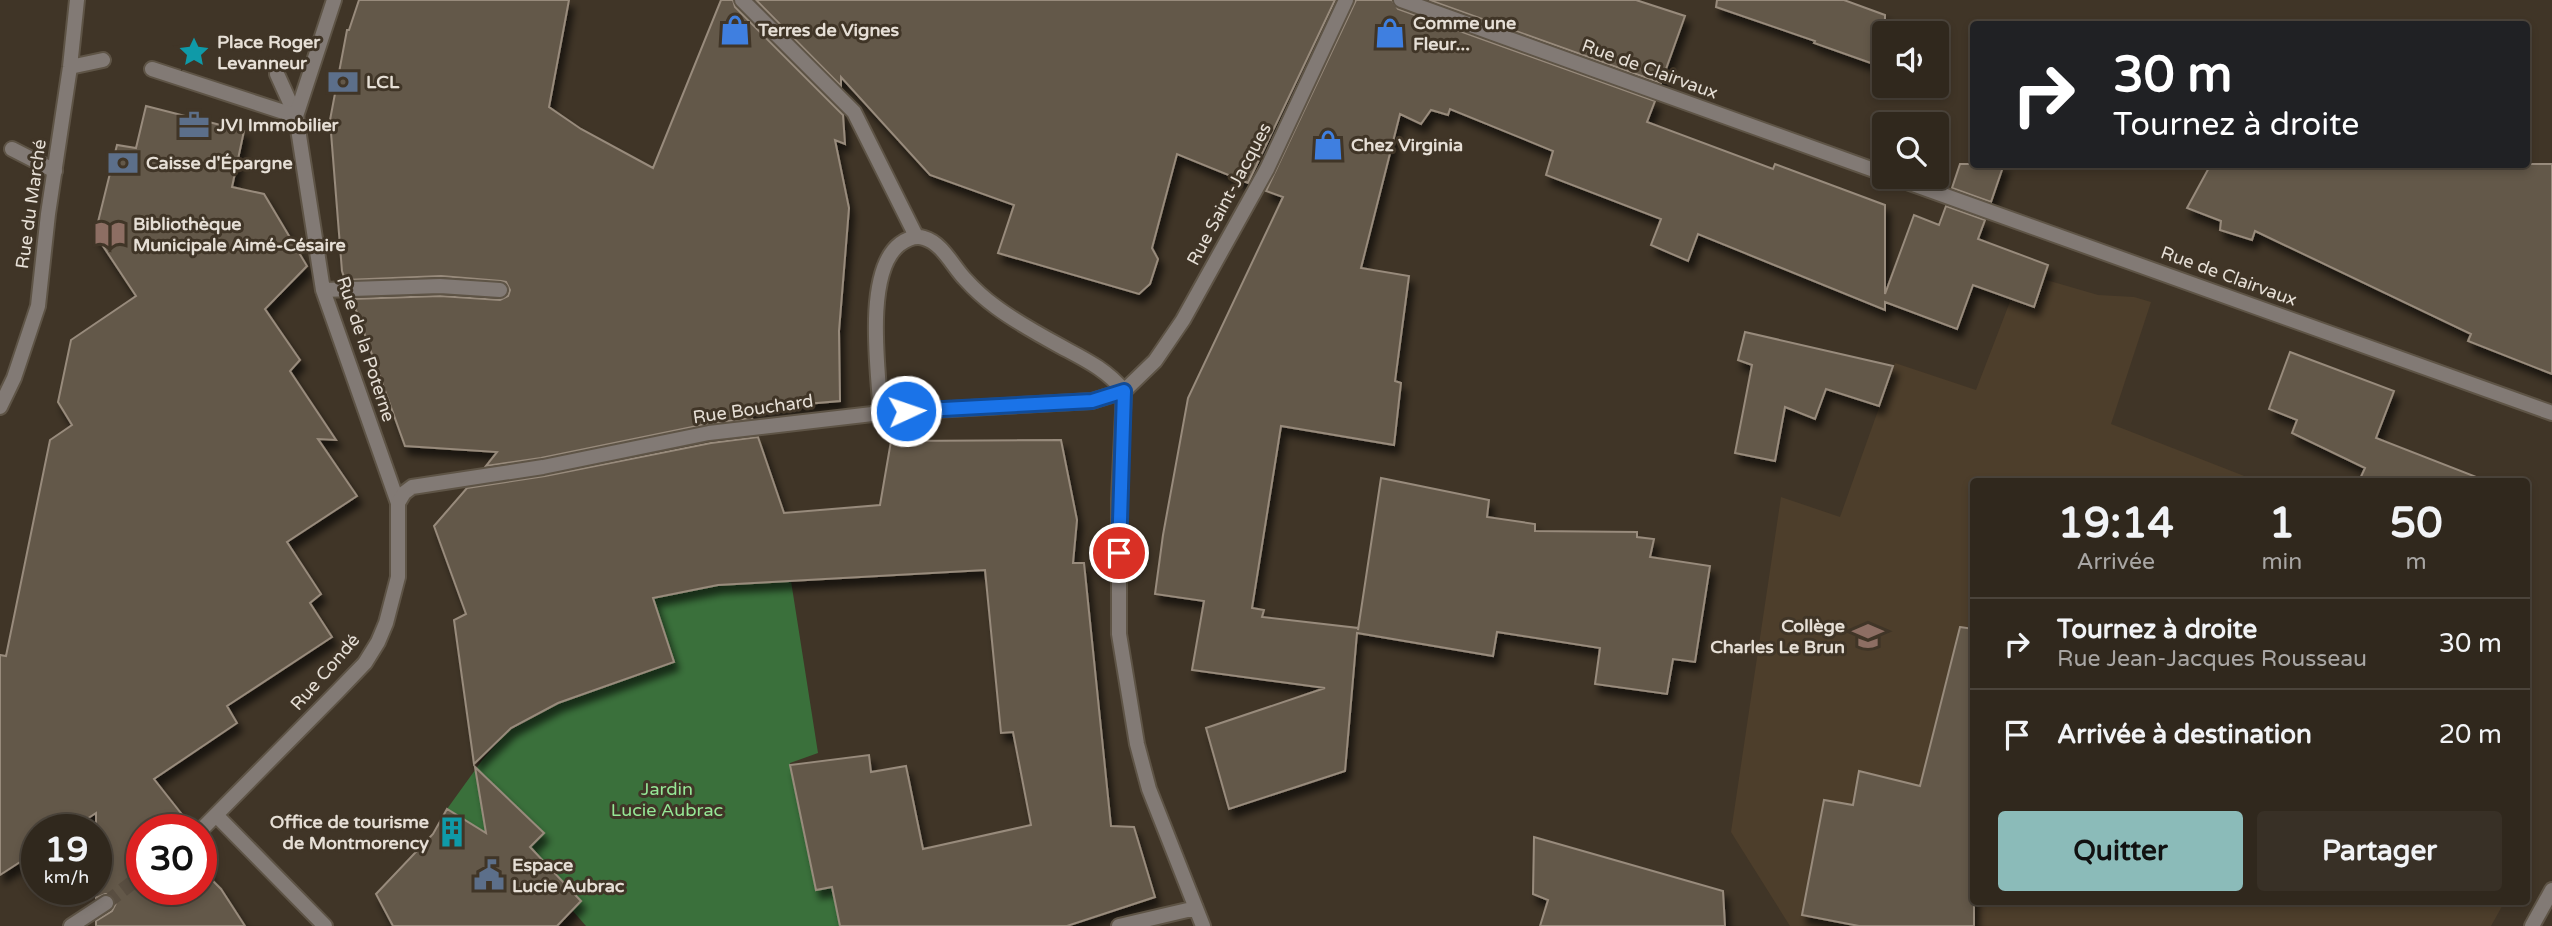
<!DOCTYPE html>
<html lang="fr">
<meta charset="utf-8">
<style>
body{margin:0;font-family:"Varela Round",sans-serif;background:#383026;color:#f1f3f6;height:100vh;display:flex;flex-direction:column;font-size:26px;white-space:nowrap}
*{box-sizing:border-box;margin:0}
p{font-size:23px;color:#a8a6a4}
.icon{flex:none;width:38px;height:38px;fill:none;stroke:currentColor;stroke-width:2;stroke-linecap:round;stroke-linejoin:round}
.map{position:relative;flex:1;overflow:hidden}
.panel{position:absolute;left:1970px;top:478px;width:560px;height:427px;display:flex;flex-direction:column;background:#30281d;border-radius:7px;box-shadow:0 4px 10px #0003,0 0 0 2px #4b443b}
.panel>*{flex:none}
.top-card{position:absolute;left:1970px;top:21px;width:560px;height:147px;border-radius:7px;box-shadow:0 4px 10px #0003,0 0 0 2px #4b443b;background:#202124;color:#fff;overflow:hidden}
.tools{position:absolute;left:1872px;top:21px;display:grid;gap:14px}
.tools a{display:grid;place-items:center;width:77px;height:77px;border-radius:7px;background:#30281d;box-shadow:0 4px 10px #0003,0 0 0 2px #4b443b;font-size:35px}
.speed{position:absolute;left:21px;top:814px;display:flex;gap:14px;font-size:35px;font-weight:700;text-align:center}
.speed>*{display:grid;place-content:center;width:91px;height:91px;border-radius:50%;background:#30281d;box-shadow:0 4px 10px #0003,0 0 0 2px #4b443b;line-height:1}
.speed small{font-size:18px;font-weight:400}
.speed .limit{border:10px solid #d22;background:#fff;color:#111}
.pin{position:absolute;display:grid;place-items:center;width:60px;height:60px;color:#fff;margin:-30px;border:4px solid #fff;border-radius:50%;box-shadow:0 2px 7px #0007}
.me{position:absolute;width:77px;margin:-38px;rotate:87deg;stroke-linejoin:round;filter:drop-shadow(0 0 5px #0008)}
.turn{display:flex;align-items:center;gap:24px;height:147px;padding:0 28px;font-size:32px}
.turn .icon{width:91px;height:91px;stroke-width:2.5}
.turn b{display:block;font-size:49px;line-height:60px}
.eta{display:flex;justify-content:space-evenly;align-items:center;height:119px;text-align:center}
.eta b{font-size:42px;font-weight:700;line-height:49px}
.primary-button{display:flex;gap:14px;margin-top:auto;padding:14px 28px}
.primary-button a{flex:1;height:80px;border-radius:7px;background:#8bbbb9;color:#111;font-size:28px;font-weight:700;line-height:80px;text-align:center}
.primary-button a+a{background:#383026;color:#f1f3f6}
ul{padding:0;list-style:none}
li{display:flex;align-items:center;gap:21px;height:91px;padding:0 28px;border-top:2px solid #4b443b}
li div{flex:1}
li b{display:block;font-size:26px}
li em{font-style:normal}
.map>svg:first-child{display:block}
.built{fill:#4d3e2b}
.green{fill:#3a703b}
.building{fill:#64584a;stroke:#988b7c;stroke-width:2;filter:url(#shadow)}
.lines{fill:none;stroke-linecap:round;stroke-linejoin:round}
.street-tunnel{stroke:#594e41;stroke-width:14;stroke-dasharray:14 7;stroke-linecap:butt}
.lane-casing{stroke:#5e5446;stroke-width:18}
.street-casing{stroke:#5e5446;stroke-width:18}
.lane{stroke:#827a75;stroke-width:14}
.street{stroke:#827a75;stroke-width:14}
.route-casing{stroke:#114b97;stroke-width:18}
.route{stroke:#1a73e8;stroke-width:12}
.labels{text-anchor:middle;stroke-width:6;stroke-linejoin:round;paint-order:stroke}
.poi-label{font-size:18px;font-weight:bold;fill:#e6dfd6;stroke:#403527;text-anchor:start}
.street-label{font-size:18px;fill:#e6dfd6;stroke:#403527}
.park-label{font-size:18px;fill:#96e796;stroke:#403527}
</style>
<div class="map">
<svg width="2552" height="926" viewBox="0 0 2552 926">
<defs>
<filter id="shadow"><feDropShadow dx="4.5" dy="8" stdDeviation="3.5" flood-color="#0009"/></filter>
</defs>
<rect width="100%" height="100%" fill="#403527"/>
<path class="built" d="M2043,279l55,16 36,2 17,5 -40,122 146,57h-283v420h531l-14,25h-701l-59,-94 50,-335 59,20 55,-154 81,27 35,-91 23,8z"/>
<path class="green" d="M528,580l154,12 36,-7 73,-4 27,172 -28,10 26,127 16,-3 8,39h-254l-14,-16 9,-10 -54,-50 17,-17 -22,-22 -36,19 -7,8 -16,-19 -16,-10 36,-50 25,-28 46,-25 -8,-20 51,4 77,-28z"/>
<path class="building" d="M359,0h210l-20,107 32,22 72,39 68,-168h12l2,7 108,108 2,29 -10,-4 14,68 -10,123 1,70 -91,8 3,9 -45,6 -166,34 -55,8 11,-14 -92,-6 -53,-147 88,-3 60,4 8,-4 2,-6 -4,-8 -5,-1 -60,-5 -96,4 -3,-9 -12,-151 17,-90h2z
M756,0h579l-87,183 -71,-29 -25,94 6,11 -8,25 -11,10 -141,-41 16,-48 -84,-30 -89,-98v9z
M1356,0h36l6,9 257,92 -8,21 126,47 2,-5 110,41v89l29,-79 25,10 7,-19 39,14 -7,19 70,26 -14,42 -61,-22 -16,44 -72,-27v8l-187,-76 -10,27 -37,-16 10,-26 -115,-44 7,-24 -103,-42 -2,6 -17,-5 -10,14 -21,-10 -39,154 48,8 -14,105 6,2 -7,62 -113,-19 -29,182 12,2 -2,7 96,11v2l23,-152 108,22 -2,17 48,7v7l102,1v5l17,2 -4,18 60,9 -15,96 -22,-3 -6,35 -72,-10 5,-36 -103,-16 -4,24 -136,-23 -12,138 -116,38 -23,-81 119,-40 -133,-18 12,-69 -49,-7 8,-59 25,-137 95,-201 -17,-6z
M1429,0h207l49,16 -24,67z
M1717,0h127l41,15v53l-71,-25 1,-2 -99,-34z
M146,106l98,25 -12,56 32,7 43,72 -42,43 35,51 -10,11 46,69 -18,-1 39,57 -70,46 34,52 -11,9 22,34 -105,69 10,17 -83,56 30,38 -8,6 5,7h-39v59h59v-29l9,14 -2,2 13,13 24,37h-149v-5l16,-10 4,-8 -6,-9h-5l-9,4v-85l-26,17h-33v21l-37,24v-220l6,1 44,-216 22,-15 -14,-23 13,-62 65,-44 -41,-62 22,-89 19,3z
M1960,164h44l-13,38 -39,-14z
M2211,164h341v210l-84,-33 3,-7 -216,-103 -3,9 -32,-10 1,-9 -34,-13z
M1745,332l148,34 -14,40 -53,-17 -11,30 -30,-12 -10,54 -40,-8 17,-88 -14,-5z
M2290,352l104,39 -18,47 103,40 -1,3h-119l6,-13 -73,-35 5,-13 -28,-11z
M758,437l26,76 96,-8 11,-64 170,-1 16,80 -4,43h11l27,263 23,1 21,70 -88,29h-227l-8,-39 -16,3 -26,-125 79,-10 2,17 35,-6 17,83 108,-24 -18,-93 -12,1 -16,-163 -267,15 -65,13 21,64 -116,41 -47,25 -37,36 -20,-144 12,-6 -32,-88 33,-38 78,-12 166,-33z
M1960,627l14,2v297h-115l-57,-11 22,-115 29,5 6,-34 61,15z
M475,767l69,66 -14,14 51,54 -24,25h-164l-17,-32 57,-60 14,-25 39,24z
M1534,837l189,54 2,35h-185l8,-26 -15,-6z"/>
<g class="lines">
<path class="street-tunnel" d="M106,903l36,-28"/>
<g class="lane-casing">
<path id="lane" d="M277,74l19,42 27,174 75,213
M12,149l43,22
M323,290l117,-4 60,4"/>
</g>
<g class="street-casing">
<path id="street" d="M742,0l112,112 62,124
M1401,0l484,174
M70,67l33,-7
M152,69l144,47 38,-116
M1893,177l659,236
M1124,391l-5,108v135l18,110 12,45 54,137
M0,407l14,-29 24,-72 10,-92 22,-147 7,-67
M881,413c-3,-42 -17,-142 19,-169 7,-5 15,-9 24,-6 18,5 28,27 41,41 9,10 20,20 31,28 20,15 42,27 64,39 24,13 46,23 64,45
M216,815l109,111
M202,829l137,-139 26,-27 13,-21 8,-19 12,-46v-74l6,-10 8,-6 131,-20 166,-34 172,-20 211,-12 32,-10 31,-30 28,-41 84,-151 79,-169
M71,926l35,-23
M1119,926l77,-18
M2532,926l20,-36"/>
</g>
<use href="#lane" class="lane"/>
<use href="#street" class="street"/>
</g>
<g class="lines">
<g class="route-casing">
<path id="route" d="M906,411l186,-10 32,-10 -5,162"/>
</g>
<use href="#route" class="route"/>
</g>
<defs>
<g id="shop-bare" transform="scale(2.415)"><path d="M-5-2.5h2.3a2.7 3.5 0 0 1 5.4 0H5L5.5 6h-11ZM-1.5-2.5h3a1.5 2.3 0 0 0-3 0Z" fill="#3f7fe0" stroke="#403527" stroke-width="2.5" paint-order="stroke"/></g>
<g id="sight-bare" transform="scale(2.415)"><path d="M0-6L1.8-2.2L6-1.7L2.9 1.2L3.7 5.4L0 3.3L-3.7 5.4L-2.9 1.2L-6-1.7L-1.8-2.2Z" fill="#0f9aa8" stroke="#403527" stroke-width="2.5" paint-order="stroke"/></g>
<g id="bank-bare" transform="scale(2.415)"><path d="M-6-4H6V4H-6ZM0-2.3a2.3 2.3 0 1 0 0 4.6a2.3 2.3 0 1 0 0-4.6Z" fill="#5c6f8a" stroke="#403527" stroke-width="2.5" paint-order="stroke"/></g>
<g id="office-bare" transform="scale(2.415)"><path d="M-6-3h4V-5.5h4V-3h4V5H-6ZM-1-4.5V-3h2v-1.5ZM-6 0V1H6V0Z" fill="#5c6f8a" stroke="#403527" stroke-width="2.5" paint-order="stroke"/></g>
<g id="library-bare" transform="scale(2.415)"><path d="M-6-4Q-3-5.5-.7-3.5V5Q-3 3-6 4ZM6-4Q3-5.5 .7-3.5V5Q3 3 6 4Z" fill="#8d6e63" stroke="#403527" stroke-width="2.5" paint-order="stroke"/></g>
<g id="school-bare" transform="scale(2.415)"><path d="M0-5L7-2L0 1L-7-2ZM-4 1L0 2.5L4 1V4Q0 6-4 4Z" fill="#8d6e63" stroke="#403527" stroke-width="2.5" paint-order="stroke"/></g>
<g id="building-bare" transform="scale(2.415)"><path d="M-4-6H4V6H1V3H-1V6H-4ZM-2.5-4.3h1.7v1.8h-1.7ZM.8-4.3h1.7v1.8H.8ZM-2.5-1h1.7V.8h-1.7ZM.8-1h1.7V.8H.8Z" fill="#0f9aa8" stroke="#403527" stroke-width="2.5" paint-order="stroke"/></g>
<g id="civic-bare" transform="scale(2.415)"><path d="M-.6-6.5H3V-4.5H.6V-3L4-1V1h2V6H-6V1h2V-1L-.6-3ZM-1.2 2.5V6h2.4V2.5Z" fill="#5c6f8a" stroke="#403527" stroke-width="2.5" paint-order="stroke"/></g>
</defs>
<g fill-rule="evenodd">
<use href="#shop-bare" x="735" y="30"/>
<use href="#shop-bare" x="1390" y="33"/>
<use href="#sight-bare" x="194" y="52"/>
<use href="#bank-bare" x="343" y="82"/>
<use href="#office-bare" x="194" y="125"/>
<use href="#shop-bare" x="1328" y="145"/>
<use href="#bank-bare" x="123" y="163"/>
<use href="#library-bare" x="110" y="234"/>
<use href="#school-bare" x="1868" y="636"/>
<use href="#building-bare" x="452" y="832"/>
<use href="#civic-bare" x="489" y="875"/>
</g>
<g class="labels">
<g class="poi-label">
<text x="1413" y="29">Comme une<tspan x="1413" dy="21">Fleur...</tspan></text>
<text x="758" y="36">Terres de Vignes</text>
<text x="217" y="48">Place Roger<tspan x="217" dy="21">Levanneur</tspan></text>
<text x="366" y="88">LCL</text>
<text x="217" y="131">JVI Immobilier</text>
<text x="1351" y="151">Chez Virginia</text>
<text x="146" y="169">Caisse d'Épargne</text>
<text x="133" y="230">Bibliothèque<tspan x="133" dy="21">Municipale Aimé-Césaire</tspan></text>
<text x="1845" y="632" text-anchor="end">Collège<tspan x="1845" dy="21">Charles Le Brun</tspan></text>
<text x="429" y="828" text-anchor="end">Office de tourisme<tspan x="429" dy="21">de Montmorency</tspan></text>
<text x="512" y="871">Espace<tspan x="512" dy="21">Lucie Aubrac</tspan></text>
</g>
<g class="street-label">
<text transform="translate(1650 69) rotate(20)" y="6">Rue de Clairvaux</text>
<text transform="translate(1229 194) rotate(-62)" y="6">Rue Saint-Jacques</text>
<text transform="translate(31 204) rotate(-82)" y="6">Rue du Marché</text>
<text transform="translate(2229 276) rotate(20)" y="6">Rue de Clairvaux</text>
<text transform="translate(366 349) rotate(72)" y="6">Rue de la Poterne</text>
<text transform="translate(753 409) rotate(-8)" y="6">Rue Bouchard</text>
<text transform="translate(325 672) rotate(-49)" y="6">Rue Condé</text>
</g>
<g class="park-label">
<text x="667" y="795">Jardin<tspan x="667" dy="21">Lucie Aubrac</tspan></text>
</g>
</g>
</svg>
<div class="tools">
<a><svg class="icon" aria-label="sound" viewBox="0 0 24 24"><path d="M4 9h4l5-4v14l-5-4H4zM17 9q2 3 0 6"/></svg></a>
<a><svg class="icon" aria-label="search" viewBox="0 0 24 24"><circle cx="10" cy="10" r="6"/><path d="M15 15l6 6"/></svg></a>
</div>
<div class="speed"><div>19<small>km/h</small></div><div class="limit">30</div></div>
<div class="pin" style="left:1119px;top:553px;background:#d93025"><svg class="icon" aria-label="arrive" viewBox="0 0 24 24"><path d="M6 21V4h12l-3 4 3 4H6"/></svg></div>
<svg class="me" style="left:906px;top:411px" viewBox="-20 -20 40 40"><circle r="17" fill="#1a73e8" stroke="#fff" stroke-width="3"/><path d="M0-11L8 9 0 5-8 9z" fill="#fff"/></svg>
<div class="top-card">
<div class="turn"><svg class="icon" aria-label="right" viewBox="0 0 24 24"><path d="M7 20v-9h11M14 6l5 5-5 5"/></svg><div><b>30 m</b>Tournez à droite</div></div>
</div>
<section class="panel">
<div class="eta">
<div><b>19:14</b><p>Arrivée</p></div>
<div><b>1</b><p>min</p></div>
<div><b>50</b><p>m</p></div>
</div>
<ul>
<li><svg class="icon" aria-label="right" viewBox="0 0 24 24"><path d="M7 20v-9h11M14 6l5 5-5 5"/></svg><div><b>Tournez à droite</b><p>Rue Jean-Jacques Rousseau</p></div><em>30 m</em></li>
<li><svg class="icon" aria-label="arrive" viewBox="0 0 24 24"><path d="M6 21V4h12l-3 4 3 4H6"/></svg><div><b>Arrivée à destination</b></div><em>20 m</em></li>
</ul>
<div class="primary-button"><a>Quitter</a><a>Partager</a></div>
</section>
</div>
